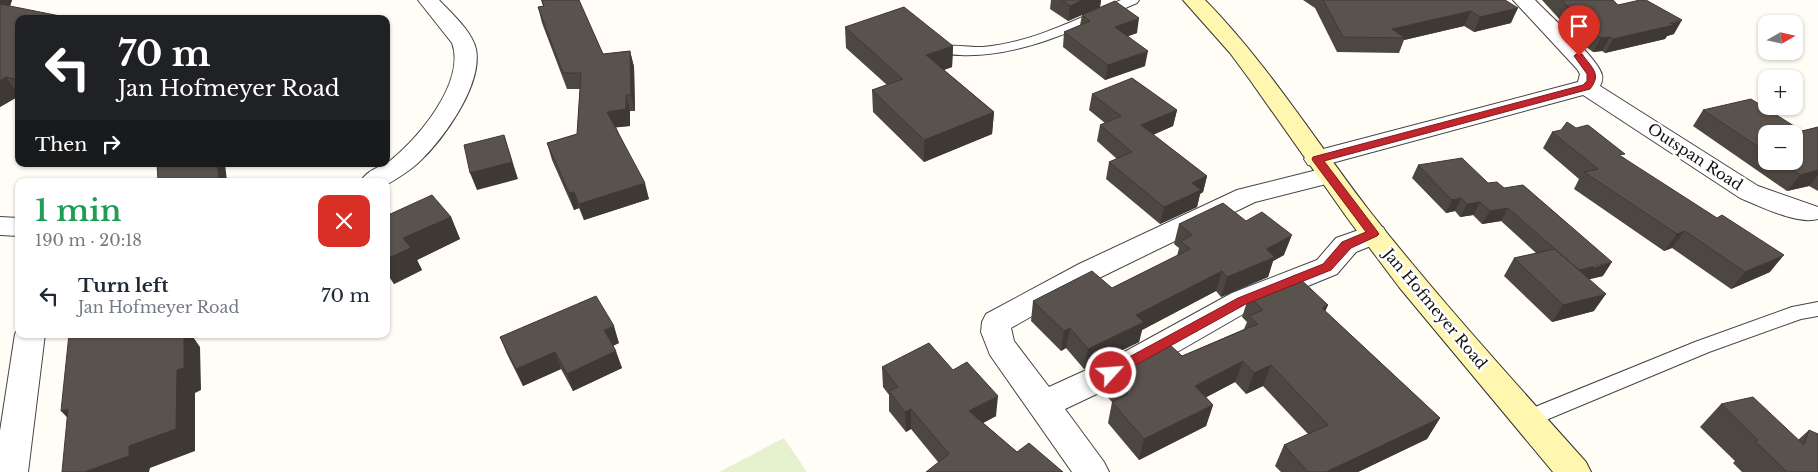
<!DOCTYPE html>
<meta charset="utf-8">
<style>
body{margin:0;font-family:"Libre Baskerville",serif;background:#f2f2f3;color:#1f2937;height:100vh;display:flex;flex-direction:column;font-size:19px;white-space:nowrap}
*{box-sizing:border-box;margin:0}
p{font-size:16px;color:#747a83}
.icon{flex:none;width:28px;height:28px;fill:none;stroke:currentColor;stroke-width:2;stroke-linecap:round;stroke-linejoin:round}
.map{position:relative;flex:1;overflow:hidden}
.panel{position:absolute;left:15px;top:178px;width:375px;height:160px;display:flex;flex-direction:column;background:#fff;border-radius:10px;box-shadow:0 1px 4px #0004}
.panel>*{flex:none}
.guide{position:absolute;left:15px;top:15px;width:375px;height:152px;border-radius:10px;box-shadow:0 1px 4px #0004;background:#202124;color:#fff;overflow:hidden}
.needle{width:32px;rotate:81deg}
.controls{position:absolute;left:1758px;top:15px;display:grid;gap:10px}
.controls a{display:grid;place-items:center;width:45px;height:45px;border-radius:10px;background:#fff;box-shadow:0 1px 4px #0004;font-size:25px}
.pin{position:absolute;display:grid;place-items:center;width:42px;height:42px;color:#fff;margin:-51px -21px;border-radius:50% 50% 50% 0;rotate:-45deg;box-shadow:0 0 5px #0007}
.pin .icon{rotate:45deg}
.me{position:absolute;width:55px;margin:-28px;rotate:64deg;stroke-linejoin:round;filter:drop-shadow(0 0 4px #0008)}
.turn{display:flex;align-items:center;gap:18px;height:105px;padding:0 20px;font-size:22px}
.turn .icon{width:65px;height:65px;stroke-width:2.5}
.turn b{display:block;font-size:35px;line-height:42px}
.then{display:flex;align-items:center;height:48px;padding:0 20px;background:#0003;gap:10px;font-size:19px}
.round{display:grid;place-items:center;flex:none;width:52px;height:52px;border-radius:10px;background:#f2f2f3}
.summary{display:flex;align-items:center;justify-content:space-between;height:85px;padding:0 20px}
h1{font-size:30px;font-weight:600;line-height:38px;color:#1e9e55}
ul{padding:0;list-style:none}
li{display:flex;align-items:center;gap:15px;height:65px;padding:0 20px}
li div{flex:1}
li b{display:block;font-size:19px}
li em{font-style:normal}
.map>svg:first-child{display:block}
.pitch{fill:#e6f2cf}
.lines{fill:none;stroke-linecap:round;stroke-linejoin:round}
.lane-casing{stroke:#444;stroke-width:2}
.street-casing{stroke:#444;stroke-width:2}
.secondary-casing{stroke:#333;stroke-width:2}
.lane{fill:#fff;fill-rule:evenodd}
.street{fill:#fff;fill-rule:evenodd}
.secondary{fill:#fff6b0;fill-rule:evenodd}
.wall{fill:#4d4742;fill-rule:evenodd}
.shaded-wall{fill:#3f3936}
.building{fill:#5a524d;stroke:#3f3936}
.route{fill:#c4262e;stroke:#7f191e}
.labels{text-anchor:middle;stroke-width:5;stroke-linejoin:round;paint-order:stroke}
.street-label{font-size:15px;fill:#111;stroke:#fff}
</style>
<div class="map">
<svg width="1818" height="472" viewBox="0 0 1818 472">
<rect width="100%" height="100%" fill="#fffdf5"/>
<path class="pitch" d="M784,438l23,34h-88z"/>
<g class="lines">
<g class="lane-casing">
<path id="lane" d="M1121,0h18l-2,3c-56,24 -116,55 -177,52 -8,-1 -17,1 -22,-5 6,-8 34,-2 45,-3 48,-4 94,-28 138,-47z
M1818,302v14l-17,3 -92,33 -175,73 -7,3 -7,-3 -3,-6 3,-6 175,-71 97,-35z"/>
</g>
<g class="street-casing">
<path id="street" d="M418,0h21c12,13 33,31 37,49 7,36 -33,91 -58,114 -10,9 -20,15 -32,22v-4h-25c6,-11 21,-15 30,-21 28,-22 75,-79 61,-117z
M1513,0h22c13,14 64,59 67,75 1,4 0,7 -2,11l158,100 60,21v12c-20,6 -59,-13 -78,-21l-157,-103 -266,72 -9,-2 -4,-6 4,-6 270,-71 2,-8 -3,-5z
M1329,167l9,2 4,6 -4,6 -83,21 -156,76 -88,50 3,13 35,46 68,-31 115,-63 85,-33 19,-22 37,-13 10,2 4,7 -4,7 -27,11 -19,22 -85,35 -113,65 -74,35 39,53 5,10h-37l-82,-117 -9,-23 1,-10 4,-8 93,-50 158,-74z
M0,217l19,1v18l-19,-1z
M19,327v7h26l-17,138h-28v-41l15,-97z"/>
</g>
<g class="secondary-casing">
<path id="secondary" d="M1183,0h22c62,63 109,139 163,209 69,88 144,170 218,253l5,10h-38l-154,-185 -51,-68 -98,-139 -20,-27z"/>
</g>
<use href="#lane" class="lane"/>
<use href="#street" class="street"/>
<use href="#secondary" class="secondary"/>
</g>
<path class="wall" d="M0,0h12l-2,6 9,13v77l-19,11z
M541,0h38l24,54 27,-3 4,16 1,44h-5v15l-14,1 33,72 -65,21 -5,-12 -5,2 -22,-50 -5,-17 30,-9 3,-45h-13l-25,-66 -4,-16 5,-1z
M1051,0h50l-1,7 37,26 -9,3 17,30 -40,14 -42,-33 1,-15 16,-7 2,-10 -14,6 -18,-12z
M1303,0h202l6,23 -37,9 -10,-6 -60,14 -5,13 -62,-1 -22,-44z
M1542,0h71l5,5 56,29 -7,2 -2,3 -60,14 -3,-2 -9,1 -11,-8z
M845,27l108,19 -1,21 -8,3 50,42 -2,22 -68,28 -51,-50 -1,-22 15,-5 -41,-37z
M1092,94l85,16 -4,16 -20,9 54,41 -4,16 -3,2 -3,13 -37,17 -54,-45 3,-17 8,-3 -20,-18 3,-16 5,-2 -16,-13z
M1703,110l99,21 16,-4v64l-9,-5 -22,5 -94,-65zM1766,134l28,27h-28z
M1552,132l71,25 147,115 -39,17 -59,-41 -8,3 -90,-62 5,-10 -36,-31z
M1418,165l70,18 16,5 99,88 -14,3 5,32 -42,11 -48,-46 10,-18 22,-5 -35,-32 -19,3 -9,-9 -13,2 -5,-6 -9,2 -34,-35z
M386,216l65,1 9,22 -43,21 5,10 -28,14 -7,-10h-1z
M1179,224l105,31 -11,6 -5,16 -47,20 -5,-6 -74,39 -3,12 -55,27 -18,-21 -5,3 -30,-30 2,-20 79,-13 65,-32 2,-8 -5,-4z
M1249,296l79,9 -3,6 115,107 -13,21 -69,33h-77l-6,-6 9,-21 24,-11 -45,-48 -17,8 -11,-12 -29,15 7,8 -7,21 -67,34 -31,-37 4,-21 -8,-9 5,-21 73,-16 62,-27 3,-7 -5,-5z
M500,337l119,6 -6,3 9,22 -49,23 -12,-22 -38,17 -16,-32z
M882,367l71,3 43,46 -13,7 34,29 46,20 -125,-10 -27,-33 -5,3 -17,-21v-16l-6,-8z
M1721,404l77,36 11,-10 9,42h-76l-9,-9 2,-2 -35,-34z"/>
<path class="shaded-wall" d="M0,0h12l-6,18h-6z
M1083,0h18l-1,7 -32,14 2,-15z
M1518,8l-7,15 -37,9 6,-15z
M1471,11l-7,15 -60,14 1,-2 -13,-9z
M1139,18l-2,15 -25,9 3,-15z
M1682,20l-8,14 -7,2 -2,3 -60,14 8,-14z
M1610,37l-8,14 -9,1 8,-14z
M953,46l-1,21 -26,9v-21z
M630,51l4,16 1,44 -4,-16z
M1148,51l-3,15 -40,14 3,-15z
M6,77l13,19 -19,11v-26z
M626,95l4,16v15l-19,2 -4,-16z
M1177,110l-4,16 -35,15 3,-16z
M994,112l-2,22 -68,28v-22z
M504,135l14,44 -41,11 -7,-17z
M217,164h8l2,17h-8z
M1818,170v5l-9,11 -22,5 13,-16z
M1207,176l-4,16 -3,2 -3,13 -37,17 4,-17 28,-24z
M645,183l4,16 -65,21 -5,-16z
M574,192l5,16 -5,2 -5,-17z
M1461,198l-6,13 -9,2 6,-13z
M1480,202l-7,13 -13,2 7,-13z
M1508,208l-7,13 -19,3 8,-13z
M451,217l9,22 -43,21 5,10 -28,14 -8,-16v-9l17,-21z
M1685,231l-13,17 -8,3 13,-17z
M1292,235l-8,20 -11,6 -5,16 -47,20 6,-20 39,-28z
M1784,255l-14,17 -39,17 14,-17z
M1612,262l-9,14 -33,8 9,-13z
M1222,271l-6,20 -74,39 -3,12 -55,27 4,-20 48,-34z
M1606,294l-12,17 -42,11 11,-17z
M1328,305l-9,21 3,-18z
M614,326l5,17 -10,4 -5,-17z
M1070,328l-4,20 -5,3 3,-20z
M182,334h9l9,13 1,43 -6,3v58l-45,17 -1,4h-65l45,-26 48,-76z
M616,351l6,17 -49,23 -6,-17z
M555,352l6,17 -38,17 -7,-17z
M1243,361l-8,21 -47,25 7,-21z
M1271,365l-8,21 -17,8 8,-21z
M998,396l-2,20 -28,15 1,-20z
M1213,405l-7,21 -67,34 5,-21z
M68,409l14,24 -21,-22z
M911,409v20l-5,3 -1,-20z
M1440,418l-13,21 -69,33h-32z"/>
<path class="building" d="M542,0h37l24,54 27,-3 1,44h-5v14l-19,3 38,71 -66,21 -5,-12 -5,1 -22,-50 30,-9 4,-61h-18l-25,-66 6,-1z
M1062,0h21l-13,6z
M1323,0h182l13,8 -38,9 -9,-6 -79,18 13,9 -62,-1z
M1562,0h51l5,5 22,-5h6l36,20 -12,3 4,2 -61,14 -3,-2 -9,1 -12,-8z
M1115,1l24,17 -24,9 33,24 -40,14 -44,-33 26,-11 -8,-6z
M0,4l75,15h-56v61l-13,-3 -6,4z
M904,7l49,39 -27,9 68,57 -70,28 -52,-50 31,-11 -58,-52z
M1132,78l45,32 -36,15 66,51 -15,7 9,7 -37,17 -55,-45 23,-10 -32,-27 21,-9 -29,-22z
M1751,99l51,32 16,-4v43l-18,5 -20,-14h14v-27h-28v18l-63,-42z
M1567,122l9,6 12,-3 37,29 -6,1 98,63 5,-3 62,40 -39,17 -60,-41 -8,3 -93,-62 14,-3 -46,-37 9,-2z
M504,135l8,27 -42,11 -6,-28z
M1462,158l26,25 9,-1 7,6 19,-3 89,77 -33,8 -71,-62 -18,3 -10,-9 -13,2 -6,-6 -9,2 -34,-35z
M157,164h60l2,17h-61z
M432,195l19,22 -48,21 8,10 -25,11v-43z
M1223,203l23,18 16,-9 30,23 -26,14 9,8 -48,20 -5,-6 -86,44 8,7 -56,27 -18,-21 -6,3 -31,-30 59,-30 20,17 78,-39 -9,-8 11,-6 -13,-11z
M1555,249l51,45 -43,11 -49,-47z
M1296,275l32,30 -6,3 118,110 -114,54h-18l-24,-27 44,-20 -57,-60 -17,8 -11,-12 -48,25 18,19 -69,34 -32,-37 16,-8 -19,-22 58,-30 15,14 76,-32 -9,-8 14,-6 -14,-14z
M596,296l18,30 -10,4 12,21 -49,23 -12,-22 -39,17 -16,-32z
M69,334h41v2l7,-2h67v34l-7,2 -1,59 -47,17v10l-45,16h-22l6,-63 -7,2z
M929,343l24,27 14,-8 31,34 -29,15 48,41 12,-9 34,29h-137l23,-18 -38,-45 -6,3 -16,-21 9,-4 -16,-20z
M1753,397l51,48 5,-15 9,4v38h-31l-32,-31 3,-1 -37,-36z"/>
<path class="route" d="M1576,54h6c10,14 20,20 8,35l-266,72 53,70 2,3 -2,2 -26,12 -20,22 -85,34 -130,72h-9l-2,-3 2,-4 131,-71 85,-34 19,-22 24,-10 -53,-71 -1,-2 1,-2 270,-72 4,-4v-7l-13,-18z"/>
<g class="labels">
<g class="street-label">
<text transform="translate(1695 157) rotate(33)" y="5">Outspan Road</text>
<text transform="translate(1435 309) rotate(50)" y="5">Jan Hofmeyer Road</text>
</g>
</g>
</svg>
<div class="controls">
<a><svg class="needle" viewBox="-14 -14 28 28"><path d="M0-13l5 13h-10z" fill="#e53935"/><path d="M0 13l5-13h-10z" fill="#747a83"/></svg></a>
<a>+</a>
<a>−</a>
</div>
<div class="pin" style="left:1579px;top:56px;background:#d93025"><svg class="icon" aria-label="arrive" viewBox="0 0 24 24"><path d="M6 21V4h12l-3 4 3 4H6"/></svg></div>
<svg class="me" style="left:1111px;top:373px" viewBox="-20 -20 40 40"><circle r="17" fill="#c4262e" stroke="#fff" stroke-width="3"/><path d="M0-11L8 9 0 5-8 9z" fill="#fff"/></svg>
<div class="guide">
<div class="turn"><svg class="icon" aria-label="left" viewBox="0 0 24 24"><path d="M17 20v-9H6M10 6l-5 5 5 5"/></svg><div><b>70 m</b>Jan Hofmeyer Road</div></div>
<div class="then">Then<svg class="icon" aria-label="right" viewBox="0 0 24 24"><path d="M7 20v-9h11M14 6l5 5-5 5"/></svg></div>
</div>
<section class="panel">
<div class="summary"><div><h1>1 min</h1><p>190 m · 20:18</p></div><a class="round" style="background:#d93025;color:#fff"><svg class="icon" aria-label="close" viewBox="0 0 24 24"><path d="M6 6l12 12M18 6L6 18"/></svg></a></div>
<ul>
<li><svg class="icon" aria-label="left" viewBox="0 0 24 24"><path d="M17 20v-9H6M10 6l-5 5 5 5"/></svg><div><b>Turn left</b><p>Jan Hofmeyer Road</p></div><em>70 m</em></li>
</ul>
</section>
</div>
